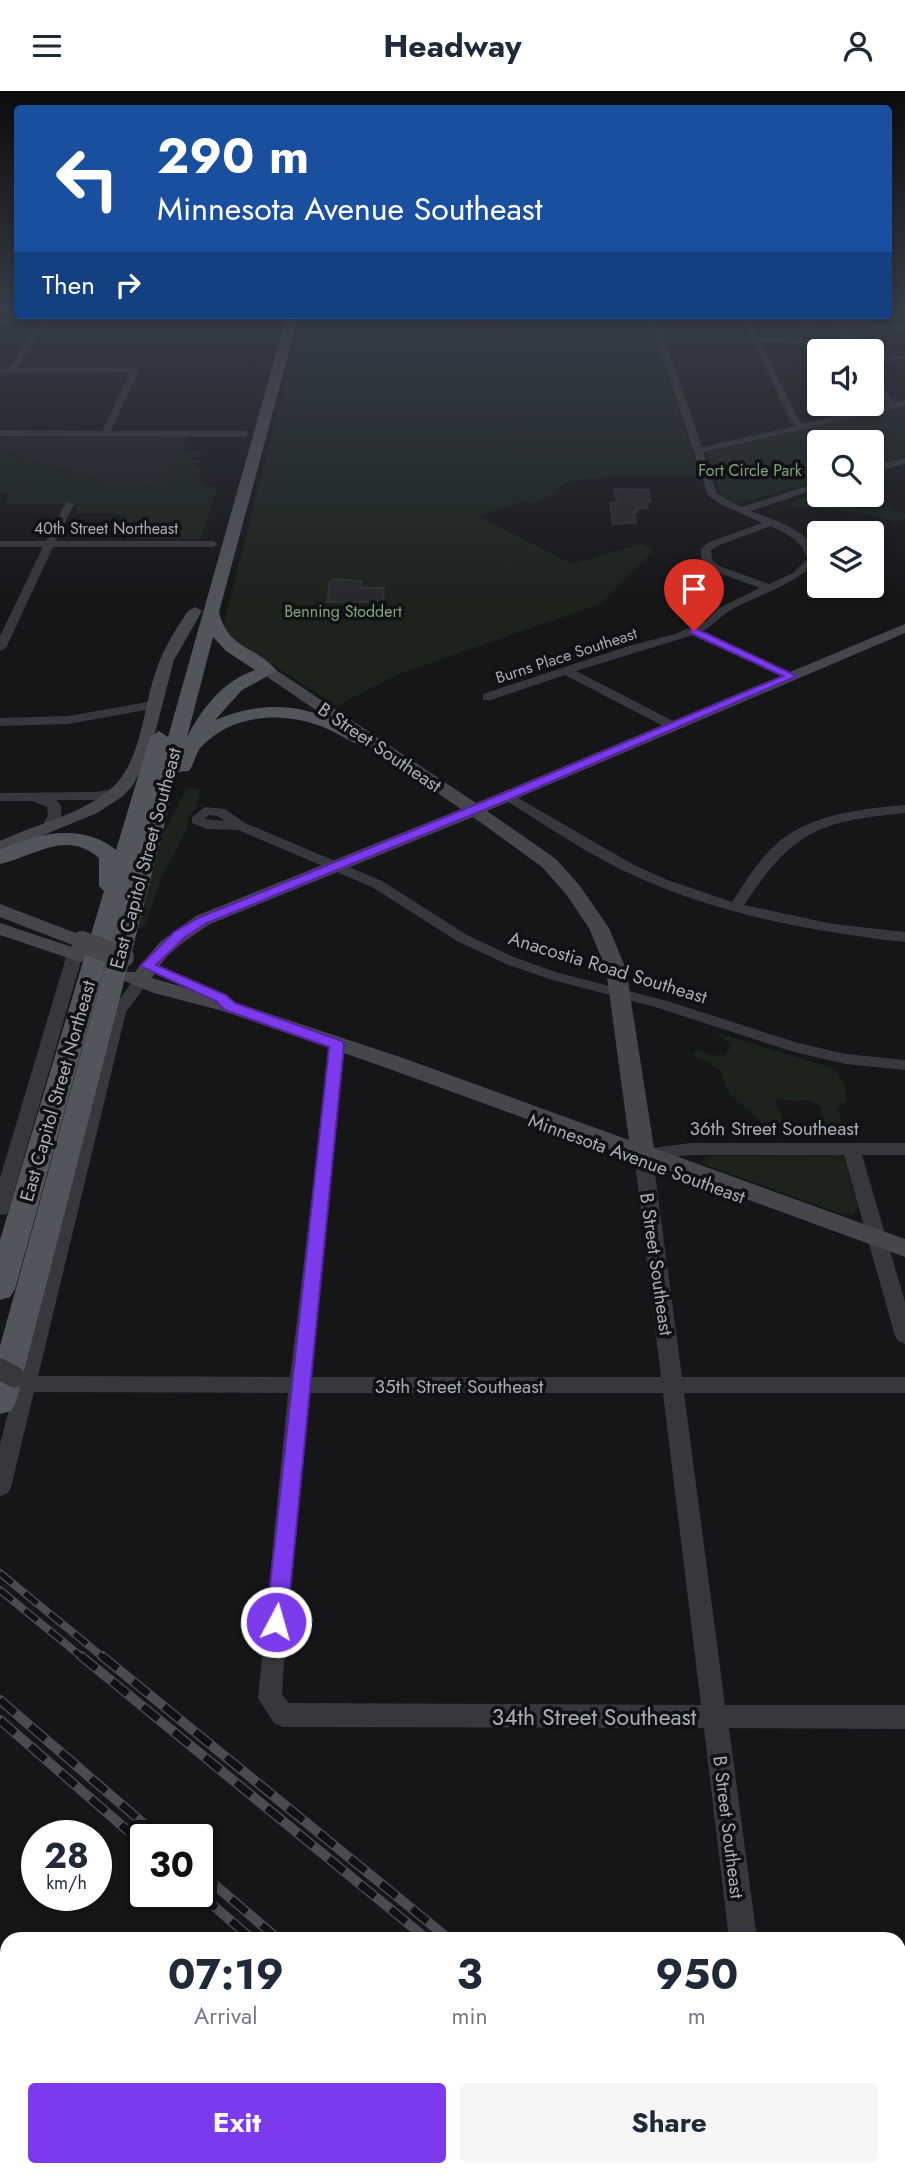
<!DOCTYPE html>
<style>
body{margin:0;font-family:Jost,sans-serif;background:#f6f6f7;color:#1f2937;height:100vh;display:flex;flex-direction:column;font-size:26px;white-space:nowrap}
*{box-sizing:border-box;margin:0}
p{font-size:23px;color:#747a83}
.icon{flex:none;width:38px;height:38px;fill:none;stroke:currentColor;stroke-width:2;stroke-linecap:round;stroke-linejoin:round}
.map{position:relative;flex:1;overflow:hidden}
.sheet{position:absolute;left:0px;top:1841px;width:906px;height:245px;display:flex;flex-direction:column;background:#fff;border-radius:21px 21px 0 0;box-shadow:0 4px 10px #0003}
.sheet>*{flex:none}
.top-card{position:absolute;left:14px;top:14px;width:878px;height:214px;border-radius:7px;box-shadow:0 4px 10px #0003;background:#1a4fa0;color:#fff;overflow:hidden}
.fabs{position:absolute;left:807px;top:248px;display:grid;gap:14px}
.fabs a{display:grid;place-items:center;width:77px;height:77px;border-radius:7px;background:#fff;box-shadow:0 4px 10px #0003;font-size:35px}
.speed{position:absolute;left:21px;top:1729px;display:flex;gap:14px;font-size:35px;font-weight:700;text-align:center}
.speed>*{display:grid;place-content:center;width:91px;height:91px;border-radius:50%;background:#fff;box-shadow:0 4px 10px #0003;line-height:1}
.speed small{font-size:18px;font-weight:400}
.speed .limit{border:4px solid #111;border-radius:10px;background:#fff;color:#111}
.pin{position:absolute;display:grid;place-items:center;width:60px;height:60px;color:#fff;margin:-72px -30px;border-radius:50% 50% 50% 0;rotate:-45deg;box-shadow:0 0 7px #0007}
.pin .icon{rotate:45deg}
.me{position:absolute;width:77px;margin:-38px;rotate:6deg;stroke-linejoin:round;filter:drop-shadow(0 0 5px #0008)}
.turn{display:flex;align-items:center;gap:24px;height:147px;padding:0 28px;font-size:32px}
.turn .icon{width:91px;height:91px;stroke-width:2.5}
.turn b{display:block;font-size:49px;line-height:60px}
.then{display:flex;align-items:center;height:66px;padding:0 28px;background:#0003;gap:14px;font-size:26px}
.eta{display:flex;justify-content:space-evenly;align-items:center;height:119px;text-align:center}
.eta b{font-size:42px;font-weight:700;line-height:49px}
.cta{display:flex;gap:14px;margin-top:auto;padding:14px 28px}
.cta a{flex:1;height:80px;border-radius:7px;background:#7c3aed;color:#fff;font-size:28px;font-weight:700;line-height:80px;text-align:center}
.cta a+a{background:#f6f6f7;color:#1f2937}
header{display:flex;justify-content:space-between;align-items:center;height:91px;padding:0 28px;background:#fff;font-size:32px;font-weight:700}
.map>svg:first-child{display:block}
.built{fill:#222225}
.green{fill:#1c231d}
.building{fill:#29292c;stroke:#303034;stroke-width:2}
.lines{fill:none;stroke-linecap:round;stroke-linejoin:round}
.minor{fill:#37383d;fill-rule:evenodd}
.secondary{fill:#45474d;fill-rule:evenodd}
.primary{fill:#53555c;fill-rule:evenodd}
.rail-far1-casing{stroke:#4a4c52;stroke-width:8}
.rail-casing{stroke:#4a4c52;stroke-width:10}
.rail-far1{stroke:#111113;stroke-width:5;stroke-dasharray:16;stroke-linecap:butt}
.rail{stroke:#111113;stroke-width:7;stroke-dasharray:20;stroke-linecap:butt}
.minor-bridge{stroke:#37383d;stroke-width:21}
.secondary-bridge{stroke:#45474d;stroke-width:22}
.route{fill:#7c3aed;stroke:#51269a;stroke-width:2}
.labels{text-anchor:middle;stroke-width:7;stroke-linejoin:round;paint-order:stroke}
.far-park-label{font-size:16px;fill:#7fa381;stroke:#111113}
.far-street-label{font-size:16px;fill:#a8adb8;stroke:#111113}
.street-label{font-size:19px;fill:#a8adb8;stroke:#111113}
.near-street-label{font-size:23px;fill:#a8adb8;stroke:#111113}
</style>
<header><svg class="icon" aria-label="menu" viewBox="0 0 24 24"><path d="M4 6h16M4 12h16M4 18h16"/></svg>Headway<svg class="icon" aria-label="person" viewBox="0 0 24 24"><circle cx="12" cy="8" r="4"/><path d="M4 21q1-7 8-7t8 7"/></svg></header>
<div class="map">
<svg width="905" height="2086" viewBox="0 0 905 2086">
<rect width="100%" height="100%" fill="#161618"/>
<path class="built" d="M188,345l-6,14 -8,1 -13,35 -51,-3 -110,-32v-14z"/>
<path class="green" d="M302,224h63l115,15 13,-1 15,-11 -2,-3 140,3 7,11 47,147 -76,-1 -56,6 -20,16 -15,6 -9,-2 -45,15 93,48 69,-20 12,6 -53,54 -204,71 -59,31 -106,-68 -8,-12z
M905,316v50l-33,9v-23h-53v38l-82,23 -17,-11 -14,-42 125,-30z
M180,360h27l-18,8 14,2 -9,5 9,4 -4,5 9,12h9l-16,52h-71l4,-14 -11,-2 2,-6 -14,-4h-36l2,-9h-73l6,-10 -10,-1v-41l109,31 49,3 5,-3 7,-29z
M805,406l53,12h17l14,-4 5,6 11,2v6l-9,3 -30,-8 -80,-9z
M191,696l10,4 -5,17 -8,9v10l-26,49 -17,50 -10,4 28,-96 23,-44z
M715,941l120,37 10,17 2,15 -10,7 6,16 -2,6 -12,1 -9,-4 2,-20 -14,-7 -17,1 -13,-3 -3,4 13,28 -5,3 -13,-3 -41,-37 -9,-23 -13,-9 -11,-3 -3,-4 3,-5 14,6 14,1 6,-7v-6z
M840,1064l4,3 14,50 -6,7h-7l-139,-50 -4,-4 6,-5z"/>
<path class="building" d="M614,398l34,1 3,12h-4l1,6h-11l1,4h-4l2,11 -23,1 -3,-21 7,-1z
M333,488l29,2 -1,7h23l-1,14h-56l3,-21z"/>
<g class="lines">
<path class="minor" d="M44,224h8l-35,53h118l4,2 -28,61h134l4,3 -4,3 -245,-1v-6l102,1 28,-59 -130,1v-4h9z
M645,224h8l8,13 41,119 94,-21 -5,-4 -50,-107h6l11,22 90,5 -14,-21 7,-2 21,33h-8l-3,-5 -91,-5 39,78 6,3 83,-19 -16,-25v-8l23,32 10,-3v6l-202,46 14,42 25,13 77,-25v6l-68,23c21,9 70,22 65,51 -25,25 -57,32 -87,49 -10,6 -16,15 -27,20l95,45 -10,3 -94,-44 -117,36 101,52v6h-8l-104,-54 -74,25h-8v-6l149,-49 43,-11 31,-13 13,-13 41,-20 -49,-18 -10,-12v-9l8,-7 53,-19 -42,-19 -12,-9 -55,-167zM771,435c16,8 32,15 36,33l-14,14 -24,11 -50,-18 -7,-6 -1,-10 6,-4z
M905,264v4l-33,5v-4z
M905,367v6l-33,8v-6z
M66,411l8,2 -18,37h157l5,3 -5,3h-160l-47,101 -6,3v-15l43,-89h-43v-6h46z
M153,610l6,4 -2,3 -89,16 -68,2v-8l68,-2z
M116,698l5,1v6l-27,4h-38c11,9 4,20 -3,30l-5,1 -7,-4 7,-11 -1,-9 -15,-6h-32v-8l94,-1z
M508,701l124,72 33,15 67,23c13,-19 25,-40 42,-56 34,-32 87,-37 131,-41v8c-89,9 -111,18 -161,92l89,19 72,8v10c-98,-11 -194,-29 -283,-72 -41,-20 -79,-47 -119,-71v-6z
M205,716l20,2 20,14 137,58 85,54 49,23 43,15 108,28 131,42 48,11 59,6v10l-59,-6 -52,-12 -139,-45 -106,-28 -43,-15 -49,-23 -85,-54 -134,-57 -31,-1 -15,-6v-6zM209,724l8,1 8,5 -20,-2z
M75,858l8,5 -74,255 -2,5 -7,1v-37l67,-224z
M141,885l8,5 -23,31 -88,364 252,1 41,-336 6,-1 8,5 -35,332h351l-27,-223 3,-4 54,-7h214v12h-43l43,147v42l-7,-3 -3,-5 -51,-181h-153l-38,4 29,218h223v16h-221l41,312h180v24l-176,-1 28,211h-28l-25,-211 -421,-1 -9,-4 -16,-25 30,-305 -254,-1 -23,95 -3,6 -8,3v-52l15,-58 -7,-3 -3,-6 3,-6 11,-1 91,-358 25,-34zM309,1302h354l38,312 -412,-2 -7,-8 1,-20z"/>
<path class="secondary" d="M702,224l109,1 94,8v6l-94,-8 -104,-4z
M195,516l7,4 -28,49 -24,92 -17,33 -10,11 -26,17 -97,40v-12c36,-17 81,-26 112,-53 31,-29 31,-83 45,-120 7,-21 19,-39 31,-57z
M905,533v9l-418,178 69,48 24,27 29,42 17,41 28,179 251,91v18l-521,-190 -161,-56 -69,-18 -32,-13 -3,-4 3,-4h13l25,-30 36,-26 265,-107 -198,-135 -3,-3 3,-3h10l203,135zM473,726l69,50 24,27 23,34 17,41 23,171 -229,-83 -163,-54 -85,-25c12,-25 36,-39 58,-54z
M0,813l89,34 3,4 -3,4h-14l-75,-29z
M0,832l87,29 3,4 -3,4 -7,2 -80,-27z"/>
<path class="primary" d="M18,223l12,1 -30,12v-7z
M287,224h12l-80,297c9,38 38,34 58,59l-35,19 -27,30c63,-26 104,-9 162,18l3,4 -3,4c-16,4 -32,-9 -45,-15 -41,-20 -98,-20 -131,16 -5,6 -7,17 -12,24l-11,1 -162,630 -5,9 -11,3v-68l135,-488 -120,431 -5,8 -10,3v-60l104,-349 -5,-5v-28c-32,-29 -65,-2 -99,6v-14c36,-17 83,-28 116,0l34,-113 9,-6 9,6zM213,546l13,14 29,19c-33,12 -52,37 -68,67z"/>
<g class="rail-far1-casing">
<path id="rail-far1" d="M0,1482l104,85
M0,1499l83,68"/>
</g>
<g class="rail-casing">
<path id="rail" d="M81,1565l346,283
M102,1565l347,283
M0,1609l158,136
M0,1629l142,123
M201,1782l77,66
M201,1804l51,44
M518,2079l8,7
M547,2079l8,7
M708,2079l8,7
M730,2079l9,7"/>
</g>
<use href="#rail-far1" class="rail-far1"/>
<use href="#rail" class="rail"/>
<path class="minor-bridge" d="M0,1278l15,8"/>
<path class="secondary-bridge" d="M82,851l41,15"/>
</g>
<linearGradient id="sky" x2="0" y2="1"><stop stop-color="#0c0c0d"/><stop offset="0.43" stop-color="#363c48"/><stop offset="1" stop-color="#363c48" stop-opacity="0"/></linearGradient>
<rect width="905" height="509" fill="url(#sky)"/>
<path class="route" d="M690,538h7l100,47 -284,122 -306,125 -23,15 -28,27 70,30 9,8 107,38 2,4 -57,577 -3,6 -8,3 -7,-3 -3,-6 63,-575 -104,-37 -9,-9 -76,-35 34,-34 24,-14 306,-125 279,-117 -93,-43z"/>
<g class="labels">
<g class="far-park-label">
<text x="750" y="385">Fort Circle Park</text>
<text x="343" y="526">Benning Stoddert</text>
</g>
<g class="far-street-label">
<text x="106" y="443">40th Street Northeast</text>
<text transform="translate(566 564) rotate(-18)" y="6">Burns Place Southeast</text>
</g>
<g class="street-label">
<text transform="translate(380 656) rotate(34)" y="7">B Street Southeast</text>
<text transform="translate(145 767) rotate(-75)" y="7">East Capitol Street Southeast</text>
<text transform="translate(608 876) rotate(17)" y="7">Anacostia Road Southeast</text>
<text transform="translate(57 1000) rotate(-74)" y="7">East Capitol Street Northeast</text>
<text x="774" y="1044">36th Street Southeast</text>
<text transform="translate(637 1067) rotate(20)" y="7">Minnesota Avenue Southeast</text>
<text transform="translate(657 1173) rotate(82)" y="7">B Street Southeast</text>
<text x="459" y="1302">35th Street Southeast</text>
<text transform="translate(729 1736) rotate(83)" y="7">B Street Southeast</text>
</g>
<g class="near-street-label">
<text x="594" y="1634">34th Street Southeast</text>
</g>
</g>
</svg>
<div class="fabs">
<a><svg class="icon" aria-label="sound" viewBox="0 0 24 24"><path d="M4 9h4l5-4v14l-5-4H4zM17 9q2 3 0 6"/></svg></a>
<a><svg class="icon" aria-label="search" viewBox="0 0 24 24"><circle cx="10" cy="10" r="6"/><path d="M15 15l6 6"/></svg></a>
<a><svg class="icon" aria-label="layers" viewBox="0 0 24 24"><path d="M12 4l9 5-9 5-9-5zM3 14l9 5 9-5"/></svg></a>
</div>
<div class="speed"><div>28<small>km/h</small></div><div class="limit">30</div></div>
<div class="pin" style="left:694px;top:540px;background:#d93025"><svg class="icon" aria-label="arrive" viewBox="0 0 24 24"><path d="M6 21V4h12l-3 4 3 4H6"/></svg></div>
<svg class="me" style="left:276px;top:1531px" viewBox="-20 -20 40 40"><circle r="17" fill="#7c3aed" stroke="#fff" stroke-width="3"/><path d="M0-11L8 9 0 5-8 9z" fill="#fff"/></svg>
<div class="top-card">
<div class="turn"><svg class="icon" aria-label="left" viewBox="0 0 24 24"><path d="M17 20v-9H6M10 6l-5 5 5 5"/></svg><div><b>290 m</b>Minnesota Avenue Southeast</div></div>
<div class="then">Then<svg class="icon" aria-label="right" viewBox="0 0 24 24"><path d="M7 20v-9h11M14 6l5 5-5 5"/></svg></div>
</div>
<section class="sheet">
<div class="eta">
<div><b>07:19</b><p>Arrival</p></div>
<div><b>3</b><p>min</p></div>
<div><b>950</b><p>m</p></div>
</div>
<div class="cta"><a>Exit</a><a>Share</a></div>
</section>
</div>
